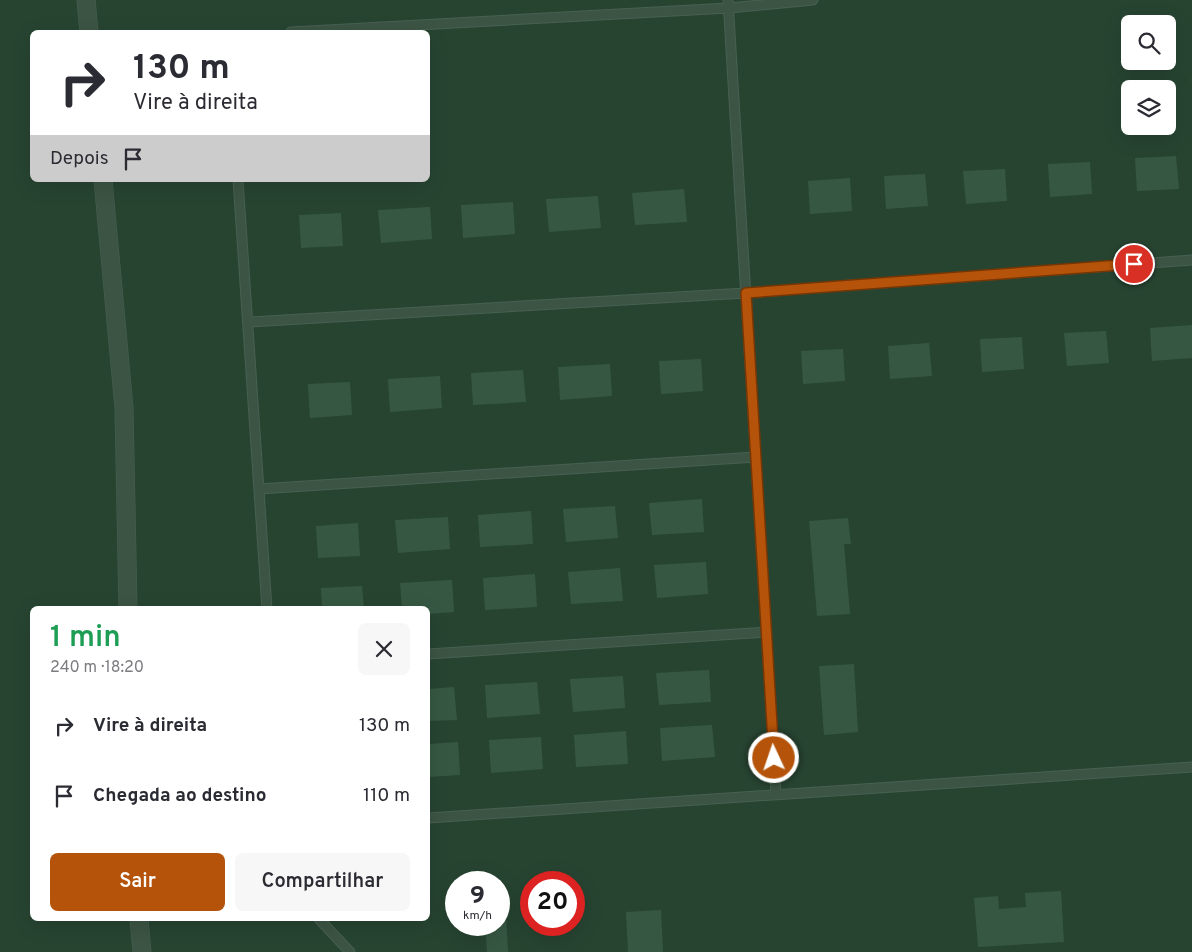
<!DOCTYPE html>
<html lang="pt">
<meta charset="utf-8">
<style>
body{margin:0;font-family:Overpass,sans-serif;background:#f7f7f7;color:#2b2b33;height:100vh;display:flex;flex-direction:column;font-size:19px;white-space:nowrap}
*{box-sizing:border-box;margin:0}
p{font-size:16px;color:#7c7c81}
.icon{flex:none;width:28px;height:28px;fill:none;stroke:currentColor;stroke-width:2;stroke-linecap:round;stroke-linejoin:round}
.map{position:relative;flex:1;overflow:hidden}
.side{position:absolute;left:30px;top:606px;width:400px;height:315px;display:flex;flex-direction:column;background:#fff;border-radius:8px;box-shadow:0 5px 20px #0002}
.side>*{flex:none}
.top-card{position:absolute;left:30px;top:30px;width:400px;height:152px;border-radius:8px;box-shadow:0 5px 20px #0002;background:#fff;color:#2b2b33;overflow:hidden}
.controls{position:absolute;left:1121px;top:15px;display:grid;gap:10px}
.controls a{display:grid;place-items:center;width:55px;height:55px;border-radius:8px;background:#fff;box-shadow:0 5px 20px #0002;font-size:25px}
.speed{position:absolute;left:445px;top:871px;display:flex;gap:10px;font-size:25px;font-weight:700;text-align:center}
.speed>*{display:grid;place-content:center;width:65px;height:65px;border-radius:50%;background:#fff;box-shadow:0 5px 20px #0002;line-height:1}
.speed small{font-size:12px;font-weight:400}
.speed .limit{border:8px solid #d22;background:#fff;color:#111}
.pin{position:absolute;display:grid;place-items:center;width:42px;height:42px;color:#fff;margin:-21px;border:2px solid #fff;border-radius:50%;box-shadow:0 1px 5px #0007}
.me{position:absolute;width:55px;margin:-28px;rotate:357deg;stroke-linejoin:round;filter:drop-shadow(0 0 4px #0008)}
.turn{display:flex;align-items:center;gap:18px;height:105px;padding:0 20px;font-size:22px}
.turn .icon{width:65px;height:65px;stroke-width:2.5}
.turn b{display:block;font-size:35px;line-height:42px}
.then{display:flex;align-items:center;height:48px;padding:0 20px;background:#0003;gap:10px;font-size:19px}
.round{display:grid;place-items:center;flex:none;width:52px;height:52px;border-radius:8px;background:#f7f7f7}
.headline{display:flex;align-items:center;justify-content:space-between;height:85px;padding:0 20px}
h1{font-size:30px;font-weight:600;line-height:38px;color:#1e9e55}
.primary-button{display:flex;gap:10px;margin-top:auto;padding:10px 20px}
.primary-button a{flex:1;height:58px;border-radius:8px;background:#b45309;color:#fff;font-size:20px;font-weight:600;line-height:58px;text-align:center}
.primary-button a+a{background:#f7f7f7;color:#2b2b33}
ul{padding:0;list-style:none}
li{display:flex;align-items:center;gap:15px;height:70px;padding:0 20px}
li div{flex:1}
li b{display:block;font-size:19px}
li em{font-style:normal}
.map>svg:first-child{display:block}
.building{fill:#365842}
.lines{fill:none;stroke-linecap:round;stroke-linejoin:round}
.lane-casing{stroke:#486051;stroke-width:11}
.street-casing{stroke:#486051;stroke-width:19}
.lane{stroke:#3c5444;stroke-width:9}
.street{stroke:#3c5444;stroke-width:18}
.route-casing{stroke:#753606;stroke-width:12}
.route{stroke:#b45309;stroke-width:9}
</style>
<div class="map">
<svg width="1192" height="952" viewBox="0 0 1192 952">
<rect width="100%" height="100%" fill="#274431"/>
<path class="building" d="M1176,156l3,33 -42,2 -2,-33z
M1090,162l2,32 -42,3 -2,-33z
M1005,169l2,32 -41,3 -3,-33z
M925,174l3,32 -42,3 -2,-33z
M850,178l2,33 -42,3 -2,-33z
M684,189l3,33 -52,3 -3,-32z
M598,196l3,32 -52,4 -3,-33z
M513,202l2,32 -52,4 -2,-33z
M430,207l2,32 -51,4 -3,-33z
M341,213l2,33 -42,2 -2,-33z
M1192,325v33l-40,3 -2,-33z
M1106,331l3,32 -42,3 -3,-33z
M1022,337l2,32 -42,3 -2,-33z
M929,343l3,33 -42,3 -2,-33z
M843,349l2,32 -42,3 -2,-33z
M701,359l2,32 -42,3 -2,-33z
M610,364l2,32 -52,4 -2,-33z
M523,370l3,32 -53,3 -2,-32z
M440,376l2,32 -52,4 -2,-33z
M350,382l2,33 -42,3 -2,-34z
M702,499l2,33 -52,3 -3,-32z
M615,506l3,32 -52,4 -3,-33z
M531,511l2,33 -53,3 -2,-32z
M448,517l2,32 -52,4 -3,-33z
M848,518l3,26h-7l6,70 -33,2 -8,-95z
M358,523l2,33 -42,2 -2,-32z
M706,562l2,32 -51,4 -3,-33z
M620,568l3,33 -52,3 -3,-32z
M535,574l2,33 -52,3 -2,-32z
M452,580l2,32 -26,2v-5h-26l-2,-26z
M362,586l2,23h-42l-1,-21z
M854,664l4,68 -34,3 -5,-69z
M709,670l2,32 -52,3 -3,-32z
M623,676l2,32 -52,4 -3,-33z
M537,682l3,32 -53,4 -2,-33z
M454,687l3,33 -29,1v-32z
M712,725l3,32 -53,4 -2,-33z
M626,731l2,33 -52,3 -2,-32z
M541,737l2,32 -52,4 -2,-33z
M458,742l2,33 -32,2v-33z
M1061,891l3,51 -86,5 -4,-49 24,-2 1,13 27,-2 -1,-14z
M661,910l2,42h-35l-2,-40z
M499,912h7l2,40h-21l-2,-27h14z"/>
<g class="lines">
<g class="lane-casing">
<path id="lane" d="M728,0l48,794
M291,32l438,-24 84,-8
M238,180l29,429
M248,322l498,-29 446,-33
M259,489l497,-32
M428,654l339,-22
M428,818l764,-51
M319,919l31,33"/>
</g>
<g class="street-casing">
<path id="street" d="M86,0l3,32
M103,180l21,228 4,201
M139,919l3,33"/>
</g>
<use href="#lane" class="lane"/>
<use href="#street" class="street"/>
</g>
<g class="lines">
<g class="route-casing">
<path id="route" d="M774,758l-28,-465 388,-29"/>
</g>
<use href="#route" class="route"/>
</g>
</svg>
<div class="controls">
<a><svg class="icon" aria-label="search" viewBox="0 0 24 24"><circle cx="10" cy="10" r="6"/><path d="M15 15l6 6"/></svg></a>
<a><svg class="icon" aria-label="layers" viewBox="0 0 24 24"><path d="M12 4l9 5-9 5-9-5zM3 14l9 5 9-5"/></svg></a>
</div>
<div class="speed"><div>9<small>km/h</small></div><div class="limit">20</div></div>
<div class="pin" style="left:1134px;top:264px;background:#d93025"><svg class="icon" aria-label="arrive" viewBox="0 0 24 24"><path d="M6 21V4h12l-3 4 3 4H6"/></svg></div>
<svg class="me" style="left:774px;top:758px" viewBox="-20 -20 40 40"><circle r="17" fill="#b45309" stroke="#fff" stroke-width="3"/><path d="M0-11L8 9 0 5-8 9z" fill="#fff"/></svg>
<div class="top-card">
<div class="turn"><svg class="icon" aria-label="right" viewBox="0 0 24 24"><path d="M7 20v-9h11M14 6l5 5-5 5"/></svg><div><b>130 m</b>Vire à direita</div></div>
<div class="then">Depois<svg class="icon" aria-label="arrive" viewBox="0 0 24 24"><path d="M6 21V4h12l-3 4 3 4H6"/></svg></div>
</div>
<section class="side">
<div class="headline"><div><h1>1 min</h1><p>240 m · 18:20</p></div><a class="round"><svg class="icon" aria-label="close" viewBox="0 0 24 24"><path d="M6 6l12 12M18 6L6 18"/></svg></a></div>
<ul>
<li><svg class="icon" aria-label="right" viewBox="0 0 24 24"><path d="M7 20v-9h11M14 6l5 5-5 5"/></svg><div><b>Vire à direita</b></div><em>130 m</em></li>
<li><svg class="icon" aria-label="arrive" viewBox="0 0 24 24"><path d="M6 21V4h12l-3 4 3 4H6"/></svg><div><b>Chegada ao destino</b></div><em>110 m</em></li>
</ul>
<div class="primary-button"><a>Sair</a><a>Compartilhar</a></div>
</section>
</div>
